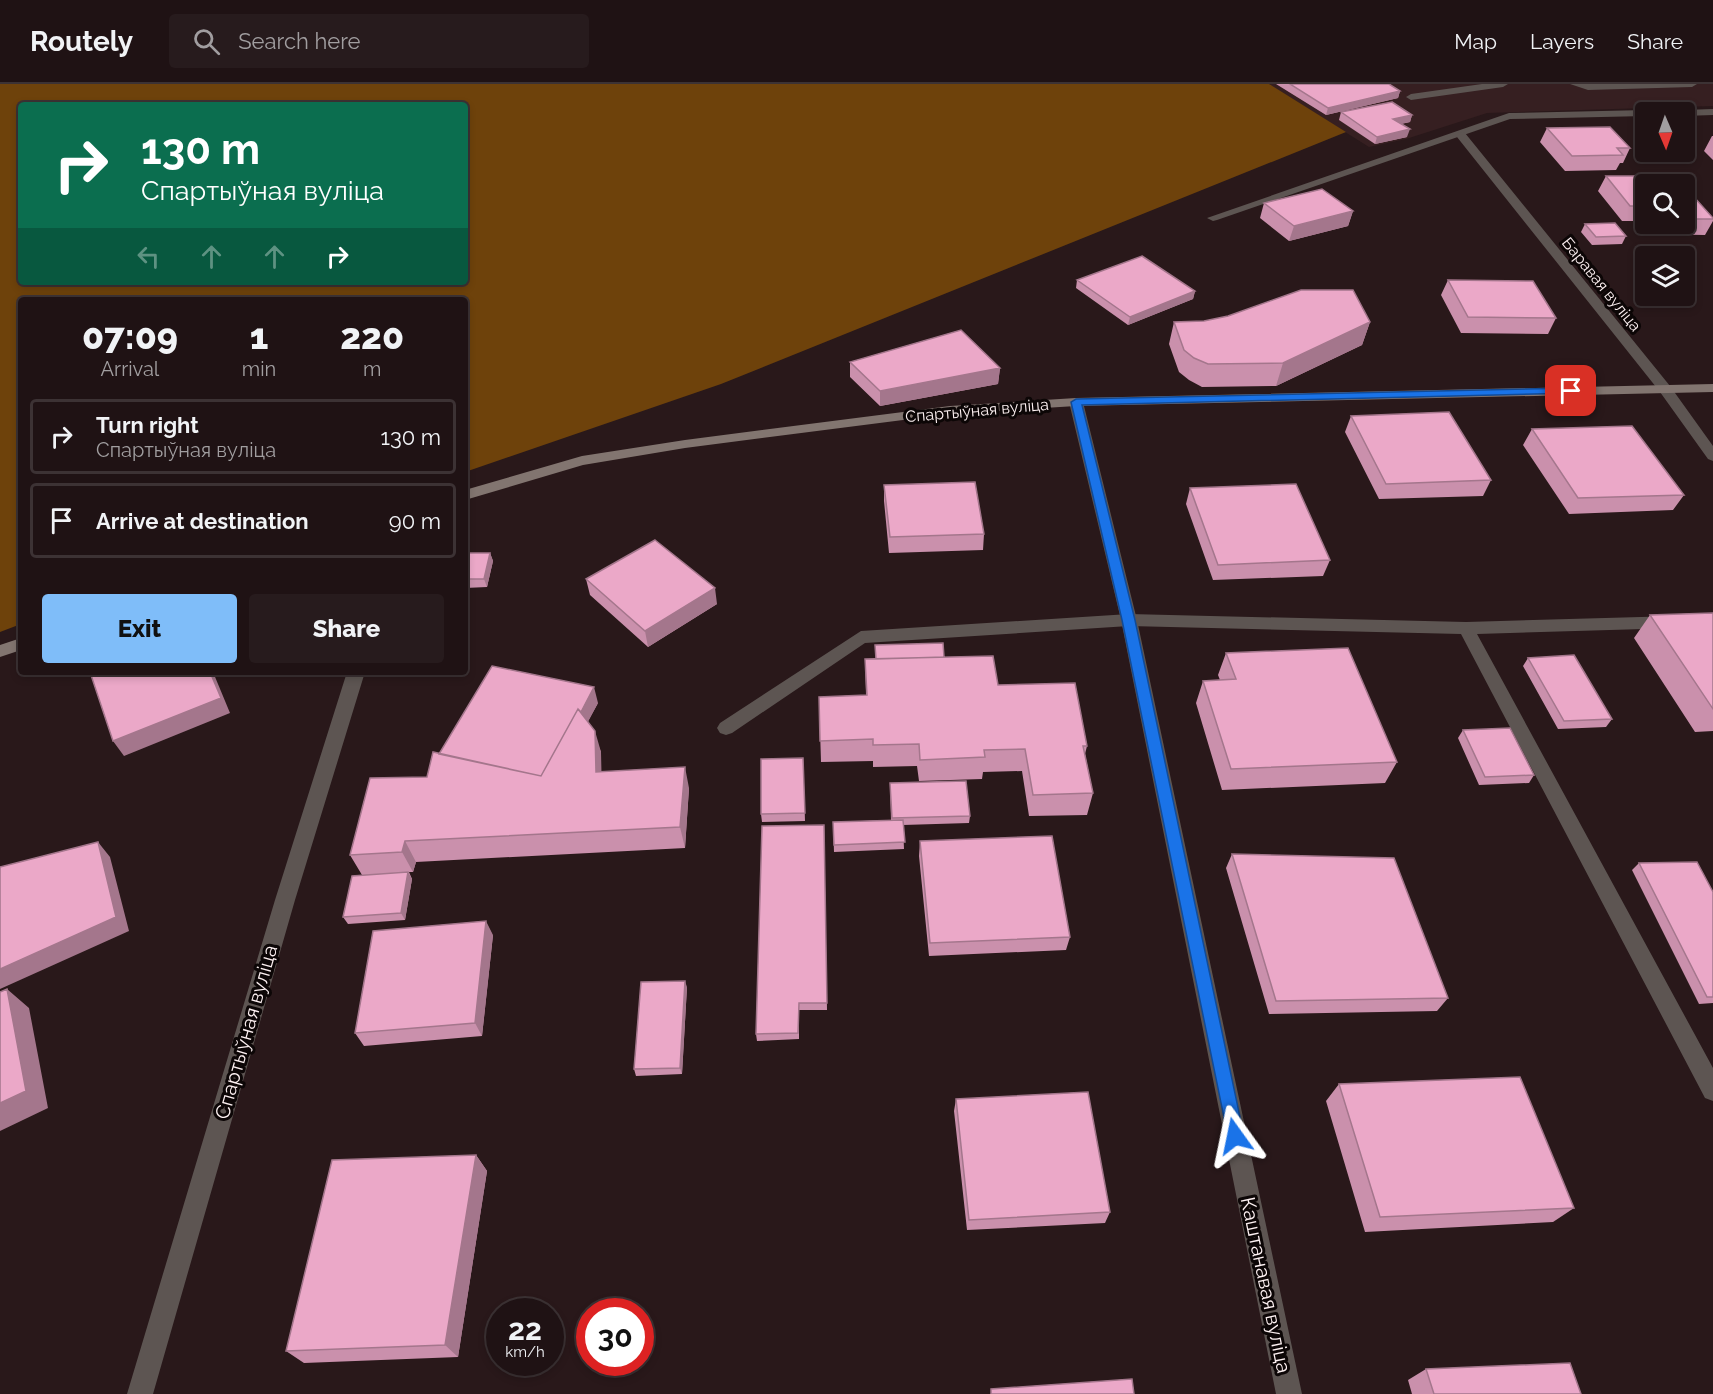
<!DOCTYPE html>
<meta charset="utf-8">
<style>
body{margin:0;font-family:Raleway,sans-serif;background:#271b1d;color:#f1f3f6;height:100vh;display:flex;flex-direction:column;font-size:22px;white-space:nowrap}
*{box-sizing:border-box;margin:0}
p{font-size:20px;color:#a19ea0}
.icon{flex:none;width:33px;height:33px;fill:none;stroke:currentColor;stroke-width:2;stroke-linecap:round;stroke-linejoin:round}
.map{position:relative;flex:1;overflow:hidden}
.drawer{position:absolute;left:18px;top:213px;width:450px;height:378px;display:flex;flex-direction:column;background:#1f1214;border-radius:6px;box-shadow:0 3px 9px #0003,0 0 0 2px #3c3234}
.drawer>*{flex:none}
.hud{position:absolute;left:18px;top:18px;width:450px;height:183px;border-radius:6px;box-shadow:0 3px 9px #0003,0 0 0 2px #3c3234;background:#0b6e4f;color:#fff;overflow:hidden}
.needle{width:39px;rotate:178deg}
.controls{position:absolute;left:1635px;top:18px;display:grid;gap:12px}
.controls a{display:grid;place-items:center;width:60px;height:60px;border-radius:6px;background:#1f1214;box-shadow:0 3px 9px #0003,0 0 0 2px #3c3234;font-size:30px}
.speed{position:absolute;left:486px;top:1214px;display:flex;gap:12px;font-size:30px;font-weight:700;text-align:center}
.speed>*{display:grid;place-content:center;width:78px;height:78px;border-radius:50%;background:#1f1214;box-shadow:0 3px 9px #0003,0 0 0 2px #3c3234;line-height:1}
.speed small{font-size:15px;font-weight:400}
.speed .limit{border:9px solid #d22;background:#fff;color:#111}
.pin{position:absolute;display:grid;place-items:center;width:51px;height:51px;color:#fff;margin:-26px;border-radius:12px;box-shadow:0 3px 9px #0006}
.me{position:absolute;width:66px;margin:-33px;rotate:348deg;stroke-linejoin:round;filter:drop-shadow(0 0 4px #0008)}
.turn{display:flex;align-items:center;gap:21px;height:126px;padding:0 24px;font-size:27px}
.turn .icon{width:78px;height:78px;stroke-width:2.5}
.turn b{display:block;font-size:42px;line-height:51px}
.lanes{display:flex;align-items:center;height:57px;padding:0 24px;background:#0003;justify-content:center;gap:30px;direction:ltr}
.lanes .off{opacity:.35}
.eta{display:flex;justify-content:space-evenly;align-items:center;height:102px;text-align:center}
.eta b{font-size:36px;font-weight:800;line-height:42px}
.action{display:flex;gap:12px;margin-top:auto;padding:12px 24px}
.action a{flex:1;height:69px;border-radius:6px;background:#7fbdf9;color:#111;font-size:24px;font-weight:800;line-height:69px;text-align:center}
.action a+a{background:#271b1d;color:#f1f3f6}
ul{padding:0;list-style:none}
li{display:flex;align-items:center;gap:18px;height:75px;margin:0 12px 9px;padding:0 12px;border:3px solid #3c3234;border-radius:6px}
li div{flex:1}
li b{display:block;font-size:22px}
li em{font-style:normal}
header{display:flex;align-items:center;gap:36px;box-sizing:border-box;height:84px;padding:0 30px;background:#1f1214;border-bottom:2px solid #3c3234}
header strong{font-size:28px}
nav{display:flex;gap:33px;margin-inline-start:auto;font-size:21px}
.search{width:420px;height:54px;background:#271b1d;display:flex;align-items:center;gap:15px;box-sizing:border-box;padding:0 21px;border-radius:6px;color:#a19ea0;font-size:22px}
.map>svg:first-child{display:block}
.built{fill:#361f21}
.forest{fill:#6e420b;fill-rule:evenodd}
.lines{fill:none;stroke-linecap:round;stroke-linejoin:round}
.lane{fill:#5d5552;fill-rule:evenodd}
.street{fill:#5d5552;fill-rule:evenodd}
.secondary{fill:#827570;fill-rule:evenodd}
.wall{fill:#ca90ac}
.shaded-wall{fill:#a4768c}
.building{fill:#eba8c8;stroke:#a4768c;stroke-width:1.5}
.route{fill:#1a73e8;stroke:#114b97;stroke-width:1.5}
.labels{text-anchor:middle;stroke-width:6;stroke-linejoin:round;paint-order:stroke}
.far-street-label{font-size:16px;fill:#fdf1f2;stroke:#0c0606}
.street-label{font-size:20px;fill:#fdf1f2;stroke:#0c0606}
</style>
<header>
<strong>Routely</strong>
<div class="search"><svg class="icon" aria-label="search" viewBox="0 0 24 24"><circle cx="10" cy="10" r="6"/><path d="M15 15l6 6"/></svg>Search here</div>
<nav><a>Map</a><a>Layers</a><a>Share</a></nav>
</header>
<div class="map">
<svg width="1713" height="1310" viewBox="0 0 1713 1310">
<rect width="100%" height="100%" fill="#29181a"/>
<path class="built" d="M1269,0h444v22l-226,7 -81,26 -37,8z"/>
<path class="forest" d="M0,0h1269l77,48 -625,252 -256,88v-172h-444v324l-21,8zM21,21h444v177h-444z"/>
<g class="lines">
<path class="lane" d="M1482,0h26l-5,3 -92,13 -5,-3 5,-3z
M1570,0h127l-5,3 -104,3z
M1713,25v6l-29,1v-4h-5l5,-2z
M1646,26l5,2h-5v4l-136,3 -293,101 -4,1 -6,-3 302,-105z
M1129,530l337,8 247,-7v12l-236,7 236,434v33l-8,-3 -244,-464 -332,-8 -264,17 -133,90 -6,2 -6,-2 -3,-5 3,-5 141,-92z"/>
<path class="street" d="M1461,48l4,1 205,253 43,60v15l-5,-2 -48,-67 -203,-255v-4z
M1076,314l7,4 54,218 165,774h-26l-155,-774 -52,-218z
M347,588h18l-70,228 -142,494h-26l148,-494z"/>
<path class="secondary" d="M1713,300v8l-637,14 -126,8 -265,34 -102,17 -118,35v-10l117,-34 103,-16 265,-34 126,-8z
M21,554v12l-21,7v-12z"/>
</g>
<path class="wall" d="M1276,0h113l11,7 -2,7 -72,17z
M1341,28l71,3 -2,7 -9,2 6,13 -32,7 -36,-24z
M1547,44l83,20 -7,15h-3l-4,7 -51,1 -25,-29z
M1712,52h1v24l-9,-9z
M1606,92l40,8v40h38v-38l29,32v3l-8,14 -61,-1 -11,-13h-11l-24,-30z
M1264,119l89,8 -5,15 -59,15 -29,-23z
M1585,140l41,12 -4,8 -30,1 -11,-13z
M1077,196l118,11 -2,8 -65,26 -52,-37z
M1448,196l108,38 -8,16 -87,-1 -20,-38z
M1174,238h196l-8,23 -86,41 -74,1 -13,-7 -10,-8 -10,-28z
M850,278l150,6 -2,16 -118,22 -30,-29z
M1351,332l140,64 -8,16 -104,3 -34,-67z
M1532,345l152,66 -11,15 -104,4 -46,-69z
M884,401l100,49 -1,16 -94,3 -5,-52z
M1190,404l140,72 -7,16 -110,4 -27,-76z
M465,469h25l3,8 -6,26 -22,1z
M586,495l131,25 -69,43 -58,-52z
M1713,529v118l-18,1 -61,-94 16,-23z
M875,561l69,12 54,28 89,61 -2,8 8,39 -6,22 -58,1 -7,-45 -39,1 -1,7 -63,2 -2,-15 -44,1v-6l-52,1 -2,-65 47,-2 -1,-36h11z
M1226,569l171,109 -12,21 -163,7 -26,-87 7,-22 17,-1 -2,-5z
M1528,574l84,61 -6,8 -48,2 -35,-63z
M598,619l-10,18 13,31v20l88,16 -4,60 -269,14 -3,10h-4l3,7 -7,41 -57,4 -5,-7 19,-42 -12,-20 77,-78z
M1463,646l71,45 -5,8 -50,2 -21,-47z
M803,674l2,63 -43,1 -1,-8z
M890,699l80,33 -1,7 -66,2 1,24 -70,3 -1,-30 58,-2z
M824,741l3,185h-28v29l-42,2 -1,-7z
M920,757l150,96 -4,13 -137,6 -10,-100z
M1232,770l216,144 -11,13 -168,3 -43,-146z
M1639,779l74,29v111l-14,1 -67,-134z
M493,851l-11,101 -118,10 -9,-13z
M687,903l-5,87 -46,2 -2,-7z
M1339,1000l235,124 -21,14 -188,10 -39,-131z
M956,1015l154,113 -5,11 -138,7 -13,-119z
M476,1071l11,16 -29,186 -154,6 -18,-12z
M1426,1285l155,25h-169l-4,-14z"/>
<path class="shaded-wall" d="M1400,7l-2,7 -72,17 2,-7z
M1412,31l-2,7 -20,4 3,-7z
M1410,45l-3,8 -32,7 2,-7z
M1353,127l-5,15 -59,15 5,-15z
M1195,207l-2,8 -65,26 2,-8z
M1370,238l-8,23 -86,41 7,-23z
M1000,284l-2,16 -118,22v-15z
M490,469l3,8 -6,26 -3,-8z
M715,504l2,16 -69,43 -3,-16z
M210,588h3l17,41 -106,43 -11,-15z
M594,603l4,16 -50,94 -5,-15z
M595,647l6,21 1,42 -6,-22z
M685,683l4,21 -4,60 -5,-21z
M405,757l11,21 -3,10 -11,-20z
M98,758l12,15 19,74 -129,58v-20z
M408,788l4,7 -7,41 -4,-7z
M486,837l7,14 -11,101 -7,-13z
M685,897l2,6 -5,87 -2,-6z
M7,905l22,19 19,100 -48,23v-28z
M476,1071l11,16 -29,186 -13,-12z"/>
<path class="building" d="M1290,0h99l11,7 -72,17z
M1392,18l20,13 -19,4 17,10 -33,8 -36,-25z
M1610,43l20,21h-13l6,7 -51,1 -25,-28z
M1606,92h69l8,8h-37v27l-5,-5h-11z
M1684,102l29,32v1h-29z
M1322,105l31,22 -59,15 -30,-23z
M1615,139l11,13 -30,1 -11,-13z
M1142,172l53,35 -65,26 -53,-37z
M1448,196l85,1 23,37 -88,-1z
M1301,206h52l17,32 -87,41 -75,1 -14,-6 -10,-8 -10,-28 30,-1 24,-5z
M961,246l39,38 -120,23 -30,-29z
M1449,328l42,68 -105,4 -35,-68z
M1632,342l52,69 -106,3 -46,-69z
M975,398l9,52 -94,3 -6,-52z
M1296,400l34,76 -112,5 -28,-77z
M655,456l60,48 -70,43 -59,-52z
M465,469h25l-6,26h-19z
M1713,529v96l-63,-94z
M943,559l1,14 -68,2 -1,-14z
M1348,564l49,114 -166,7 -28,-88 33,-2 -10,-26z
M1574,571l38,64 -48,2 -36,-63z
M993,572l5,29 77,-2 12,63h-4l10,47 -60,2 -8,-46 -41,1 1,7 -65,3 -1,-16 -46,1v-6l-53,2 -1,-44 48,-2 -2,-36z
M492,582l102,21 -13,25 -3,-3 -37,67 -102,-22z
M90,588h120l11,26 -108,43z
M578,625l17,22 1,41 89,-5 -5,60 -275,14 -3,11 -52,3 20,-77 57,-1 6,-25 108,24z
M1510,644l24,47 -49,2 -22,-47z
M803,674l2,55 -44,1v-55z
M966,697l4,35 -78,2 -2,-35z
M903,736l2,22 -71,3 -1,-23z
M824,741l3,178h-28l-1,30 -42,1 6,-208z
M1052,752l18,101 -140,6 -10,-102z
M98,758l18,75 -116,52v-102z
M1232,770l162,4 54,140 -172,3z
M1697,778l16,30v105h-6l-68,-134z
M408,788l-7,41 -58,4 9,-41z
M486,837l-11,102 -120,10 18,-102z
M685,897l-5,87 -46,1 7,-87z
M7,905l19,102 -26,12v-111z
M1520,993l54,131 -194,9 -41,-133z
M1088,1008l22,120 -141,8 -13,-121z
M476,1071l-31,190 -159,6 46,-191z
M1570,1279l11,31h-147l-8,-25z
M1132,1295l2,15h-143v-5z"/>
<path class="route" d="M1571,304l3,1v4l-492,12 53,215 109,516 -2,6 -7,2 -6,-2 -107,-522 -51,-218 5,-3z"/>
<g class="labels">
<g class="far-street-label">
<text transform="translate(1602 200) rotate(51)" y="6">Баравая вуліца</text>
<text transform="translate(977 326) rotate(-5)" y="6">Спартыўная вуліца</text>
</g>
<g class="street-label">
<text transform="translate(246 948) rotate(-74)" y="7">Спартыўная вуліца</text>
<text transform="translate(1266 1201) rotate(78)" y="7">Каштанавая вуліца</text>
</g>
</g>
</svg>
<div class="controls">
<a><svg class="needle" viewBox="-14 -14 28 28"><path d="M0-13l5 13h-10z" fill="#e53935"/><path d="M0 13l5-13h-10z" fill="#a19ea0"/></svg></a>
<a><svg class="icon" aria-label="search" viewBox="0 0 24 24"><circle cx="10" cy="10" r="6"/><path d="M15 15l6 6"/></svg></a>
<a><svg class="icon" aria-label="layers" viewBox="0 0 24 24"><path d="M12 4l9 5-9 5-9-5zM3 14l9 5 9-5"/></svg></a>
</div>
<div class="speed"><div>22<small>km/h</small></div><div class="limit">30</div></div>
<div class="pin" style="left:1571px;top:307px;background:#d93025"><svg class="icon" aria-label="arrive" viewBox="0 0 24 24"><path d="M6 21V4h12l-3 4 3 4H6"/></svg></div>
<svg class="me" style="left:1235px;top:1052px" viewBox="-20 -20 40 40"><path d="M0-17L14 15 0 8-14 15z" fill="#1a73e8" stroke="#fff" stroke-width="4"/></svg>
<div class="hud">
<div class="turn"><svg class="icon" aria-label="right" viewBox="0 0 24 24"><path d="M7 20v-9h11M14 6l5 5-5 5"/></svg><div><b>130 m</b>Спартыўная вуліца</div></div>
<div class="lanes"><svg class="icon off" aria-label="left" viewBox="0 0 24 24"><path d="M17 20v-9H6M10 6l-5 5 5 5"/></svg><svg class="icon off" aria-label="ahead" viewBox="0 0 24 24"><path d="M12 20V5M6 11l6-6 6 6"/></svg><svg class="icon off" aria-label="ahead" viewBox="0 0 24 24"><path d="M12 20V5M6 11l6-6 6 6"/></svg><svg class="icon" aria-label="right" viewBox="0 0 24 24"><path d="M7 20v-9h11M14 6l5 5-5 5"/></svg></div>
</div>
<section class="drawer">
<div class="eta">
<div><b>07:09</b><p>Arrival</p></div>
<div><b>1</b><p>min</p></div>
<div><b>220</b><p>m</p></div>
</div>
<ul>
<li><svg class="icon" aria-label="right" viewBox="0 0 24 24"><path d="M7 20v-9h11M14 6l5 5-5 5"/></svg><div><b>Turn right</b><p>Спартыўная вуліца</p></div><em>130 m</em></li>
<li><svg class="icon" aria-label="arrive" viewBox="0 0 24 24"><path d="M6 21V4h12l-3 4 3 4H6"/></svg><div><b>Arrive at destination</b></div><em>90 m</em></li>
</ul>
<div class="action"><a>Exit</a><a>Share</a></div>
</section>
</div>
